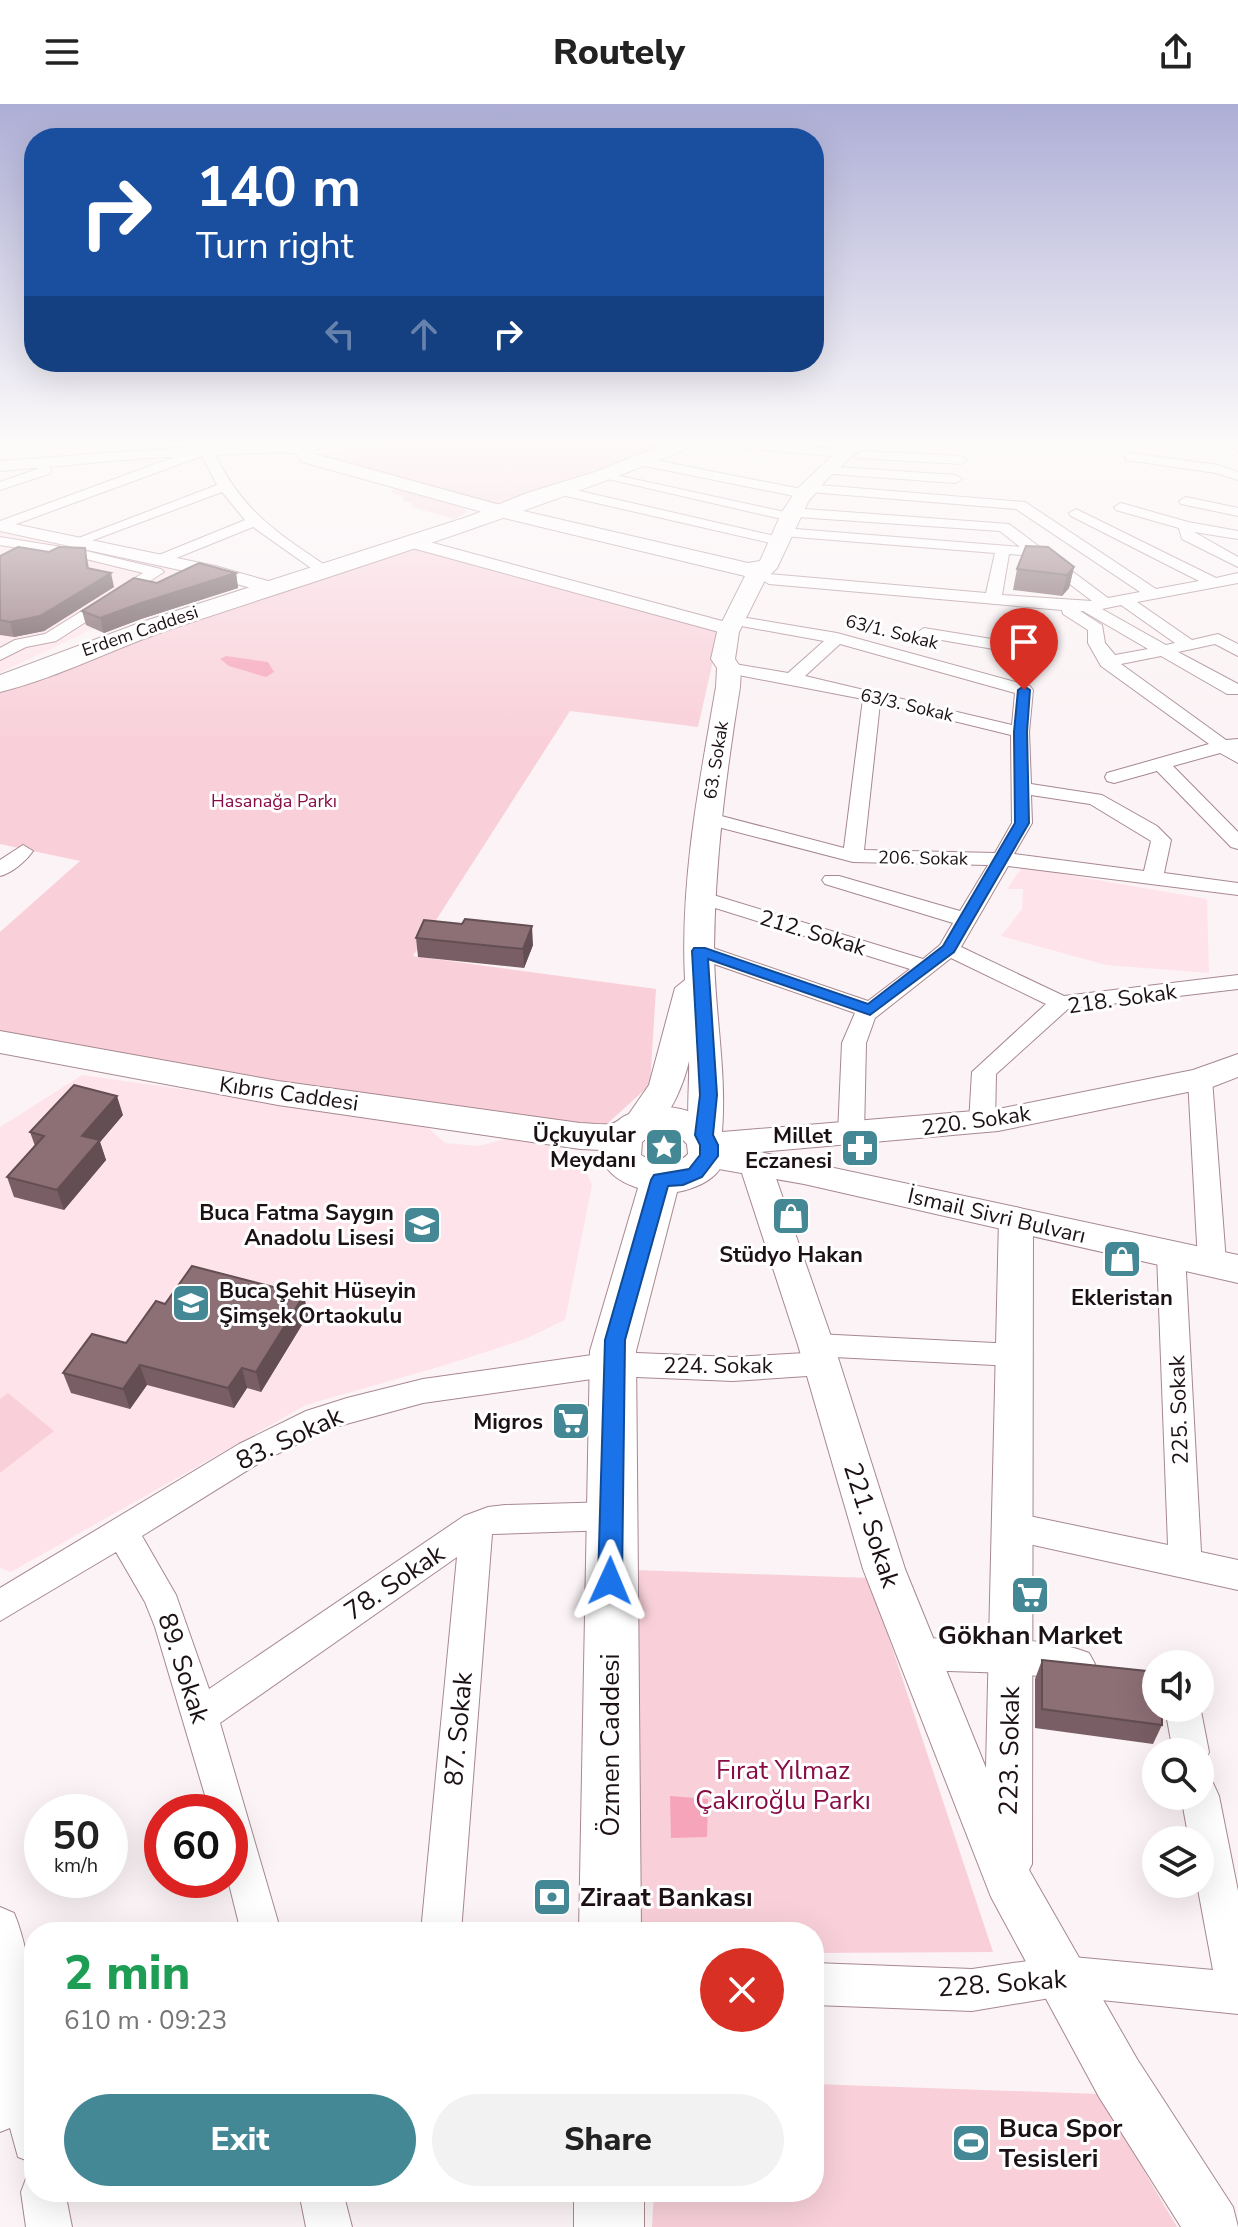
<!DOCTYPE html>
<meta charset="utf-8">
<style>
body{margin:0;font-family:"Nunito Sans",sans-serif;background:#f2f2f2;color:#222;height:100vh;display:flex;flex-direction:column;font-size:30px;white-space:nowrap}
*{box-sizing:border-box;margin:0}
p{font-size:26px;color:#767676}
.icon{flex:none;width:44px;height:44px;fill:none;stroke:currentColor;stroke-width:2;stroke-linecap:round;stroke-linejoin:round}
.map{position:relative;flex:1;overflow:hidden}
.details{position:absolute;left:24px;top:1818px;width:800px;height:280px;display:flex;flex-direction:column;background:#fff;border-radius:32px;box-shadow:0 8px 32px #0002}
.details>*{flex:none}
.banner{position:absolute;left:24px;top:24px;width:800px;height:244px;border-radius:32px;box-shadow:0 8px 32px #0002;background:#1a4fa0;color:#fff;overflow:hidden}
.controls{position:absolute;left:1142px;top:1546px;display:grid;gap:16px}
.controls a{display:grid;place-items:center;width:72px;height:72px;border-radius:50%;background:#fff;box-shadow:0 8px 32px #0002;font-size:40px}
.speed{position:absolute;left:24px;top:1690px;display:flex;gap:16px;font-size:40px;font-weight:700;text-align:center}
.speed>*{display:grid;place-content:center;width:104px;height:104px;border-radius:50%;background:#fff;box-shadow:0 8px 32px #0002;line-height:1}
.speed small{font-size:20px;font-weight:400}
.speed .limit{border:12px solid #d22;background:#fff;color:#111}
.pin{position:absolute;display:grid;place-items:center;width:68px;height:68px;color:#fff;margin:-82px -34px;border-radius:50% 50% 50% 0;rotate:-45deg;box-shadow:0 0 8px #0007}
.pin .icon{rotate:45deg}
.me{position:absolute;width:88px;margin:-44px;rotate:1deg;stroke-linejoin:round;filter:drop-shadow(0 0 6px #0008)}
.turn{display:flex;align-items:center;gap:28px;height:168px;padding:0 40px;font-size:36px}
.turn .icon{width:104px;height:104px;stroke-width:2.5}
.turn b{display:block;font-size:56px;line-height:68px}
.lanes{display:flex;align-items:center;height:76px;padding:0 40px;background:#0003;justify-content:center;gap:40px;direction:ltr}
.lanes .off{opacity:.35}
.round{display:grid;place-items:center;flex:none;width:84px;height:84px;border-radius:42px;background:#f2f2f2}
.summary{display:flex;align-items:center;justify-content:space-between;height:136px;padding:0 40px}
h1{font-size:48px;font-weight:800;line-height:60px;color:#1e9e55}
.action{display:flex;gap:16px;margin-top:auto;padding:16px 40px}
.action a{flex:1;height:92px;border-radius:48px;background:#448896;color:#fff;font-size:32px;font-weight:800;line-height:92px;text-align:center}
.action a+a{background:#f2f2f2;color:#222}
header{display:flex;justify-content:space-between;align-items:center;height:104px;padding:0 40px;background:#fff;font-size:36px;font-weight:800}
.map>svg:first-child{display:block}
.built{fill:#fee4ea}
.green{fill:#f9d0da}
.water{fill:#f6a4ba}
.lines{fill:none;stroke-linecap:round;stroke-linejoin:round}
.minor-casing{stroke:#a78890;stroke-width:2}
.tertiary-casing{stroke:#a78890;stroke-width:2}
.secondary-casing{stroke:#a78890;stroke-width:2}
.primary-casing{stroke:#a78890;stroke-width:2}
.minor{fill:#fff;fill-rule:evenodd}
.tertiary{fill:#fff;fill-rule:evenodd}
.secondary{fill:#fff;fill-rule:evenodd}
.primary{fill:#fff;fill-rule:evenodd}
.wall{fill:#795f65}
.shaded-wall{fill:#634e53}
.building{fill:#8d6f76;stroke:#634e53;stroke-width:2}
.route{fill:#1a73e8;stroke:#114b97;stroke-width:2}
.labels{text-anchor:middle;stroke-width:6;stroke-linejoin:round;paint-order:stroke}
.far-street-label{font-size:18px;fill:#1c1114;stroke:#fff}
.far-park-label{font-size:18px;fill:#870d44;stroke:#fff}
.street-label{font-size:22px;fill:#1c1114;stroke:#fff}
.poi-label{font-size:22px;font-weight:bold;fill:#1c1114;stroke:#fff;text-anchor:end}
.near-street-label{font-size:26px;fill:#1c1114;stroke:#fff}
.near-poi-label{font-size:26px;font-weight:bold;fill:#1c1114;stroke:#fff;text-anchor:start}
.near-park-label{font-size:26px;fill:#870d44;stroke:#fff}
</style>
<header><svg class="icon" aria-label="menu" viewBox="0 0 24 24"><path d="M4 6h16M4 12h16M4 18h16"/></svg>Routely<svg class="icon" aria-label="share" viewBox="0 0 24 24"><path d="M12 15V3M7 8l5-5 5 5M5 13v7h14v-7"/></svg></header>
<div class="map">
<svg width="1238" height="2123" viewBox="0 0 1238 2123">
<rect width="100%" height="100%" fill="#fbf3f5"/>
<path class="built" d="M0,428l72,12 139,29 -211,100z
M1022,763l185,32 2,74 -103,-8 -105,-29 21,-27 1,-20h-16z
M82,971l341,48 22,20 34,3 40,-11 51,19 15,15 7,16 -27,135 -40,19 -76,25 -143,41 -295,167 -11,-4v-441z"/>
<path class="green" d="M375,340h293l-172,62 -180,-50z
M398,385l61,16 9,7 -14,7 -42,-12v-4l-9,-2v-5l-15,-4z
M412,443l308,83 -22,97 -128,-16 -157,245 243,33 -6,96 -42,38 -36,3 -276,-37 -296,-55v-102l80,-71 -80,-17v-156l65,-26z
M8,1289l46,38 -54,42v-74z
M634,1466l235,8 124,374 -179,1v-21h-178z
M814,1980l285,10 78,133h-525l2,-35h160z"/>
<path class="water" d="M226,552l42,6 6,10 -8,5 -37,-11 -9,-7z
M670,1692l38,3 -1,38 -36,1z"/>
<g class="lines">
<g class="minor-casing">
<path id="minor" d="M198,340h12c29,64 61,85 118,123v6h-10l-65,-46 -89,36h-10v-6l91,-37 -23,-28 -142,53h-10l-2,-3 149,-57 -15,-29 -202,74v-9l199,-73z
M734,340l111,5 6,4 -6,4 -105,-9z
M1227,340h11v7z
M862,347l99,5 6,4 -6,4 -104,-6 -1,-3z
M1131,349l87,12 20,7v8l-22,-7 -90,-13 -1,-3z
M640,353l161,32 6,-5 218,18 131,87 43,-8 -128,-65 -2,-3 7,-4 140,69 22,-5v10l-101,19 55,38 26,-6 20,10v12l-23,-12 -37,8 60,32v10h-11l-66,-38 -40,8 105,76 12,-1v24l-18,-10 -47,13 65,66v17l-7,-2 -74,-76 -43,12 -7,-2 -2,-4 2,-4 102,-29 -108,-78 -13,-23v-13l-25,-16 -1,-4 -293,-26 -8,-5 8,-5 217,19 9,-40 -212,-17 -7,-4 7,-4 237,19 -20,-16 -203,-14 -7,4 -195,-45 7,-4 183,40 7,-4 217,16 99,74 32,-6 -124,-83 -206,-17 -1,5 -5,1 -169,-34 -2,-3zM1009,450l24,2 59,45 -90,-6zM1121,501l54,38 -9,2 -64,-36zM1080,507h3l65,38 -33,6 -10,-12 -3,-18z
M36,355h10l5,12 -2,3 -49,16v-8l37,-13z
M825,362l130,9 7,4 -7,4 -135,-10 -2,-3z
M558,382l221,51 7,4 -7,4 -226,-52 -2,-3z
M1186,393l52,11v8l-57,-12 -2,-3z
M1121,399l67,19 50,9v8l-44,-7 44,25v10l-56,-28 -3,-11 -63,-18 -2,-3z
M0,433l86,14 75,18 3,3 -108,69 -30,6 -26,13v-12l15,-8 30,-6 98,-61 -57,-14 -86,-14z
M747,514l90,15 193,53 3,4 -4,42 2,52 71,11 55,31 14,14 -7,33 74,10v12l-230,-29 -47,81 103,49 174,-21v14l-170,20 -72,65 -1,49 -4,6 -9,2 -9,-2 -4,-6 3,-51 74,-68 -95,-46 -76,60 -9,25 -2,91 -4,6 -9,2 -9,-2 -4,-6 4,-91 13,-30 -164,-57 -3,-5 11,-7 8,2 161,55 42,-32 -214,-67 -4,-4 11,-6 7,2 213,65 17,-14 13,-22 -128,-39 -3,-4 3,-4h14l121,35 28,-46 -135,-3 -154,-40 -3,-4 10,-6 138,36 19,-149 -140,-27 -2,-4 8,-5 59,10 36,-32 -83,-15 -2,-3zM840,540l175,49 -3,32 -207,-49zM880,599l131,32 1,88 -17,30 -131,-3zM1031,691l59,9 61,37 -7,30 -130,-17 18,-31z
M924,524l99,16 8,5 -8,5 -105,-18 -2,-3z
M23,741l10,6c-7,10 -21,22 -33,25v-16z
M1200,967l9,2 3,6 14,183 -4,7 -10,3 -10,-3 -4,-7 -10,-183 3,-6z
M1171,1140l10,3 4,7 16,298 37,8v30l-228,-50 -12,-4 -4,-10 4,-10 12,-4 158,33 -11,-291 4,-7z
M816,1230l198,10 10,3 5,8 -5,8 -10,3 -180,-9 3,6 -5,8 -10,4 -89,6 -120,-5 -190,27 -95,26 -67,33 -119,74 34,59 33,94 255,-173 24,-9 17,-2 106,-3 11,4 5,10 -5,10 -11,4 -119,4 -31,398h-40l36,-375 -237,166 61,209h-40l-13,-52h2v-68h-20l-55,-185 -10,-25 -29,-50 -116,69v-33l239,-144 67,-33 41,-13 76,-19 190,-27 120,5 72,-4 -4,-8 5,-8z
M918,1534c49,2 126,-3 171,15l6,11 -6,11 -12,5 -67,-7 -92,-3 -12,-5 -6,-11 6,-11z
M1200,1602l9,46 -5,13 -4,1v-14h-27l-8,-44z
M1200,1673l13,6 6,13 19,95v123l-176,-18 -90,15 -158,-6v-42l158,6 90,-13 151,14 -16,-86h3v-44h-11l-8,-44h19z
M0,1803l14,6c29,70 20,174 20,250l-16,-6 -8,-29 -10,4z
M34,2069v19h31l7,35h-46l-5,-35 6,-16z
M299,2088h44l9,35h-46z"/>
</g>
<g class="tertiary-casing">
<path id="tertiary" d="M0,417l215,45 60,17 2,4 -9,6 -56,-16 -212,-46z
M411,433l326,88 3,4 -10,6 -325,-89 -3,-4 3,-4z
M755,1049l11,3 5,8 63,181 71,224 81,199 13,-549 5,-8 12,-4 12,4 5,8 -1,645 -3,6 108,189 96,148 5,20h-57l-82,-130 -108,-200 -128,-328 -65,-224 -59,-181 5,-8z"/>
</g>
<g class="secondary-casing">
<path id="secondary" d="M230,340h91l-2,5 -6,1 2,4 200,55 233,54 12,-2 22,-49 16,-24 47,-44h20l-38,35 -19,23 -31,66 -12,12 -26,52 -4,27 6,9 -1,19c-14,87 -25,173 -26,262 0,61 13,121 8,183l276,-23 195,-39 45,-16v23l-26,10 -214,44 -238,21 478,103v28l-434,-99 -108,-19 -5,-9 5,-9 5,-1 -9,-3c-7,-10 -2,-64 -3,-82 -5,22 -18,55 -37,70 -8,6 -17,4 -25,1l-5,-8 27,-39 26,-97 10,-8c-5,-99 14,-196 31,-293l1,-19 -6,-9 6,-27 28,-56 -241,-58 -202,-56 -5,-8 -11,-2 -139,6 -147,13v-10z"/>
</g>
<g class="primary-casing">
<path id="primary" d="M665,340h27l-3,4c-168,68 -340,122 -512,179 -59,19 -116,50 -177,65v-17l142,-53 328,-106 57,-23 68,-21z
M0,927l278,50 302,42c10,0 21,2 31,1 6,-1 10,-7 16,-9 10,-5 31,-10 42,-8 68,8 80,71 8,85l-41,159 5,581h-62l11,-581 48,-163c-18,-6 -38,-18 -36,-38l-22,-1 -302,-44 -278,-52zM665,1028l15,5 7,7 1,10c-16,16 -29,12 -47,1l1,-13 9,-7z
M574,2088h70v35h-70z"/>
</g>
<use href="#minor" class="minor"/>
<use href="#tertiary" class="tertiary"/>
<use href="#secondary" class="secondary"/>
<use href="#primary" class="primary"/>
</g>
<path class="wall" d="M85,444l4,20 25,19 -70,44 -30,6 -14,-2v-79z
M1074,463l-5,21 -7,8 -49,-6 4,-21z
M236,469l2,15 -97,31 -37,14 -18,-8 -4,-14 75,-28z
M416,834l117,7 -9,23 -106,-11z
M123,1011l-23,27 6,18 -42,50 -50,-13 -7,-20 28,-31 -5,-14z
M165,1200l143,11 -47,77 -14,-4 -13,20 -87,-23 -17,24 -59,-16 -8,-20 63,-30z
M1042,1556l120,65 -9,19 -118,-16v-49z"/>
<path class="shaded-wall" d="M1074,463l-5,21 -7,8 5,-21z
M111,469l3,14 -70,44 -30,6 -4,-15z
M236,469l2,15 -97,31 -37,14 -4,-15 38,-14z
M532,822l1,19 -9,23 -1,-19z
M117,992l6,19 -23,27 6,18 -42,50 -7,-20 25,-54z
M304,1191l4,20 -47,77 -5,-20z
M140,1261l7,20 -17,24 -7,-20z
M242,1264l5,20 -13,20 -6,-20z"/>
<path class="building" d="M1026,442l22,1 26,20 -7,8 -50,-6z
M18,443l31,5 10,-5 26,1 2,20 24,5 -71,43 -30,6 -10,-2v-64z
M199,459l37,10 -98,31 -38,14 -18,-7 52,-33 23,5z
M465,815l67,7 -9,23 -107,-11 8,-18 38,4z
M74,981l43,11 -35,40 18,4 -43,50 -50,-13 37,-41 -14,-4z
M192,1162l112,29 -48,77 -14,-4 -14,20 -88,-23 -17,24 -60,-16 29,-39 34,9 30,-42 9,3z
M1042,1556l114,12v36h6v17l-120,-16z"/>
<linearGradient id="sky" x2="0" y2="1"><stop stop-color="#adaed6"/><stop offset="0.53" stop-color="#fdfafa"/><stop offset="1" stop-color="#fdfafa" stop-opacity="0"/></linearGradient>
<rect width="1238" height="637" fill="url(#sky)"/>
<path class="route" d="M1024,582l6,4 -3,42 2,91 -75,129 -84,63 -162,-56 9,136 -4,40 5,10v11l-16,21 -19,8 -15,1 -43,154 -3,241 -3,8 -9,3 -8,-3 -4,-8 7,-241 46,-160 3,-5 35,-6 11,-14v-10l-5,-10 5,-40 -8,-144 2,-3h11l163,56 75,-58 72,-123 -1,-91 4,-42z"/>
<defs>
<g id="sight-square" transform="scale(2)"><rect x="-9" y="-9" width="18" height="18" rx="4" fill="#448896" stroke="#fff"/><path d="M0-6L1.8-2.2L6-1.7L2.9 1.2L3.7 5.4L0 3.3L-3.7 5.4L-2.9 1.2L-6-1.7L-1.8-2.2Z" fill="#fff"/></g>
<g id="pharmacy-square" transform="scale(2)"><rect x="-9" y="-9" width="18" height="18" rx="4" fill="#448896" stroke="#fff"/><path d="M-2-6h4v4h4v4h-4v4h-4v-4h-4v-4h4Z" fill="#fff"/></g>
<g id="shop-square" transform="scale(2)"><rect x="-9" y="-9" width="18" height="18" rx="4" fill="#448896" stroke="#fff"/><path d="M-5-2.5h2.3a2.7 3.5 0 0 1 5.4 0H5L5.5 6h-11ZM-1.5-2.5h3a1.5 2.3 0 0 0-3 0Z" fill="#fff"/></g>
<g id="school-square" transform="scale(2)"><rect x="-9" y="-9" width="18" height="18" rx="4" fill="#448896" stroke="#fff"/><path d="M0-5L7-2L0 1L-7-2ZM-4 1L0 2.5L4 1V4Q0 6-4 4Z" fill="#fff"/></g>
<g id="supermarket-square" transform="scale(2)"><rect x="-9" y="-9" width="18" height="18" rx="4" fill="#448896" stroke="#fff"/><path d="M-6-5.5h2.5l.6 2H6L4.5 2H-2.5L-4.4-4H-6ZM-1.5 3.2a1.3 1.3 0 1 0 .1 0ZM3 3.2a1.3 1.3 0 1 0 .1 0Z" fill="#fff"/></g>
<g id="bank-square" transform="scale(2)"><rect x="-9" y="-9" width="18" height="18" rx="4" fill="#448896" stroke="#fff"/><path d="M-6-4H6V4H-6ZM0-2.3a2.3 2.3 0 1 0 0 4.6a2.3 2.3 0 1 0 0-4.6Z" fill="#fff"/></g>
<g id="stadium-square" transform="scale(2)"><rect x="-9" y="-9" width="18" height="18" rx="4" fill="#448896" stroke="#fff"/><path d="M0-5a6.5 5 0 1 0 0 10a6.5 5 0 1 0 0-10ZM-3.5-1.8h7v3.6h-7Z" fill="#fff"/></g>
</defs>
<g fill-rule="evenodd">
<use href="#sight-square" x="664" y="1043"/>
<use href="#pharmacy-square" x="860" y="1044"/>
<use href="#shop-square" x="791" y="1112"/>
<use href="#school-square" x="422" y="1121"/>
<use href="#shop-square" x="1122" y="1155"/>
<use href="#school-square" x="191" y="1199"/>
<use href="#supermarket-square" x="571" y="1317"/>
<use href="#supermarket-square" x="1030" y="1491"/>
<use href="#bank-square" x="552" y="1793"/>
<use href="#stadium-square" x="971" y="2039"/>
</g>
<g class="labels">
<g class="far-street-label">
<text transform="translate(140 527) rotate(-19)" y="6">Erdem Caddesi</text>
<text transform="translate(892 528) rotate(14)" y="6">63/1. Sokak</text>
<text transform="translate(907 601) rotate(13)" y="6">63/3. Sokak</text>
<text transform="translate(716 656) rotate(-81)" y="6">63. Sokak</text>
<text transform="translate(923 754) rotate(1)" y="6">206. Sokak</text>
</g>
<g class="far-park-label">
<text x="274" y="703">Hasanağa Parkı</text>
</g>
<g class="street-label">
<text transform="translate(813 828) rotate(17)" y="8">212. Sokak</text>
<text transform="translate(1122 894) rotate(-8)" y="8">218. Sokak</text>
<text transform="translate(289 989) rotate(8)" y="8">Kıbrıs Caddesi</text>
<text transform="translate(976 1016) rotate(-8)" y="8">220. Sokak</text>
<text transform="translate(997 1111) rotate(13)" y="8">İsmail Sivri Bulvarı</text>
<text x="718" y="1269">224. Sokak</text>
<text transform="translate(1178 1306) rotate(-92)" y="8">225. Sokak</text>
</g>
<g class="poi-label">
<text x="636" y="1038">Üçkuyular<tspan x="636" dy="25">Meydanı</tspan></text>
<text x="832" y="1039">Millet<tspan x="832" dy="25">Eczanesi</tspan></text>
<text x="394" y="1116">Buca Fatma Saygın<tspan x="394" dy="25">Anadolu Lisesi</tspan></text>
<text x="791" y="1158" text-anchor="middle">Stüdyo Hakan</text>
<text x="219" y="1194" text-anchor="start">Buca Şehit Hüseyin<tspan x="219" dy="25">Şimşek Ortaokulu</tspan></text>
<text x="1122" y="1201" text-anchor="middle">Ekleristan</text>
<text x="543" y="1325">Migros</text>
</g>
<g class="near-street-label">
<text transform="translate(289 1334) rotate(-25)" y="9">83. Sokak</text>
<text transform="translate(872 1421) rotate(72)" y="9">221. Sokak</text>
<text transform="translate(394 1478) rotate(-34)" y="9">78. Sokak</text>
<text transform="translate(184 1564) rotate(72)" y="9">89. Sokak</text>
<text transform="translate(458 1625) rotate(-85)" y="9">87. Sokak</text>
<text transform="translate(610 1641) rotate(-90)" y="9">Özmen Caddesi</text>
<text transform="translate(1009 1647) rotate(-89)" y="9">223. Sokak</text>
<text transform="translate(1002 1879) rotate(-4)" y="9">228. Sokak</text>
</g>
<g class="near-poi-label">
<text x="1030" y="1540" text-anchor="middle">Gökhan Market</text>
<text x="580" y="1802">Ziraat Bankası</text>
<text x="999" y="2033">Buca Spor<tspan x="999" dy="30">Tesisleri</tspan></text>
</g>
<g class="near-park-label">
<text x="783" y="1675">Fırat Yılmaz<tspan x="783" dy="30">Çakıroğlu Parkı</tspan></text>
</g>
</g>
</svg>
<div class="controls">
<a><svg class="icon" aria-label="sound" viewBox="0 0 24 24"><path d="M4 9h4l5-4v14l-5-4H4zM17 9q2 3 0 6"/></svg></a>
<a><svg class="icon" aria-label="search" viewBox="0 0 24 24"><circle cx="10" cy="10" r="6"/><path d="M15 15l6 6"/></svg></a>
<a><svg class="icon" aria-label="layers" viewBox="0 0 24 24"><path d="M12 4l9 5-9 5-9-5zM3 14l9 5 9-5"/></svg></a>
</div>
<div class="speed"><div>50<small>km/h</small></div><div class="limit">60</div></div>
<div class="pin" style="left:1024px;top:586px;background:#d93025"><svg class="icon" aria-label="arrive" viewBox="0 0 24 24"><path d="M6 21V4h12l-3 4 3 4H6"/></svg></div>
<svg class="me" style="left:610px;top:1477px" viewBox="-20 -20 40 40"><path d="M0-17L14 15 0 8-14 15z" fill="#1a73e8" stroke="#fff" stroke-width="4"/></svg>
<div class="banner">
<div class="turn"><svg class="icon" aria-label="right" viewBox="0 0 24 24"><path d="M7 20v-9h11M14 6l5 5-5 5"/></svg><div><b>140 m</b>Turn right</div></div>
<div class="lanes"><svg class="icon off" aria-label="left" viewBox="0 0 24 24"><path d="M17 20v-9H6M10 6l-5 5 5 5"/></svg><svg class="icon off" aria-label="ahead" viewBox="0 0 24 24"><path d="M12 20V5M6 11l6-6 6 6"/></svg><svg class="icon" aria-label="right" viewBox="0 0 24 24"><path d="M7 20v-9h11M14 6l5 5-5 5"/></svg></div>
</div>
<section class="details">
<div class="summary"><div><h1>2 min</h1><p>610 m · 09:23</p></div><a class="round" style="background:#d93025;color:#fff"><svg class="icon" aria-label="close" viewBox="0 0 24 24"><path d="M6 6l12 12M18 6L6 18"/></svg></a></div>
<div class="action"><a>Exit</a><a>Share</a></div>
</section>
</div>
